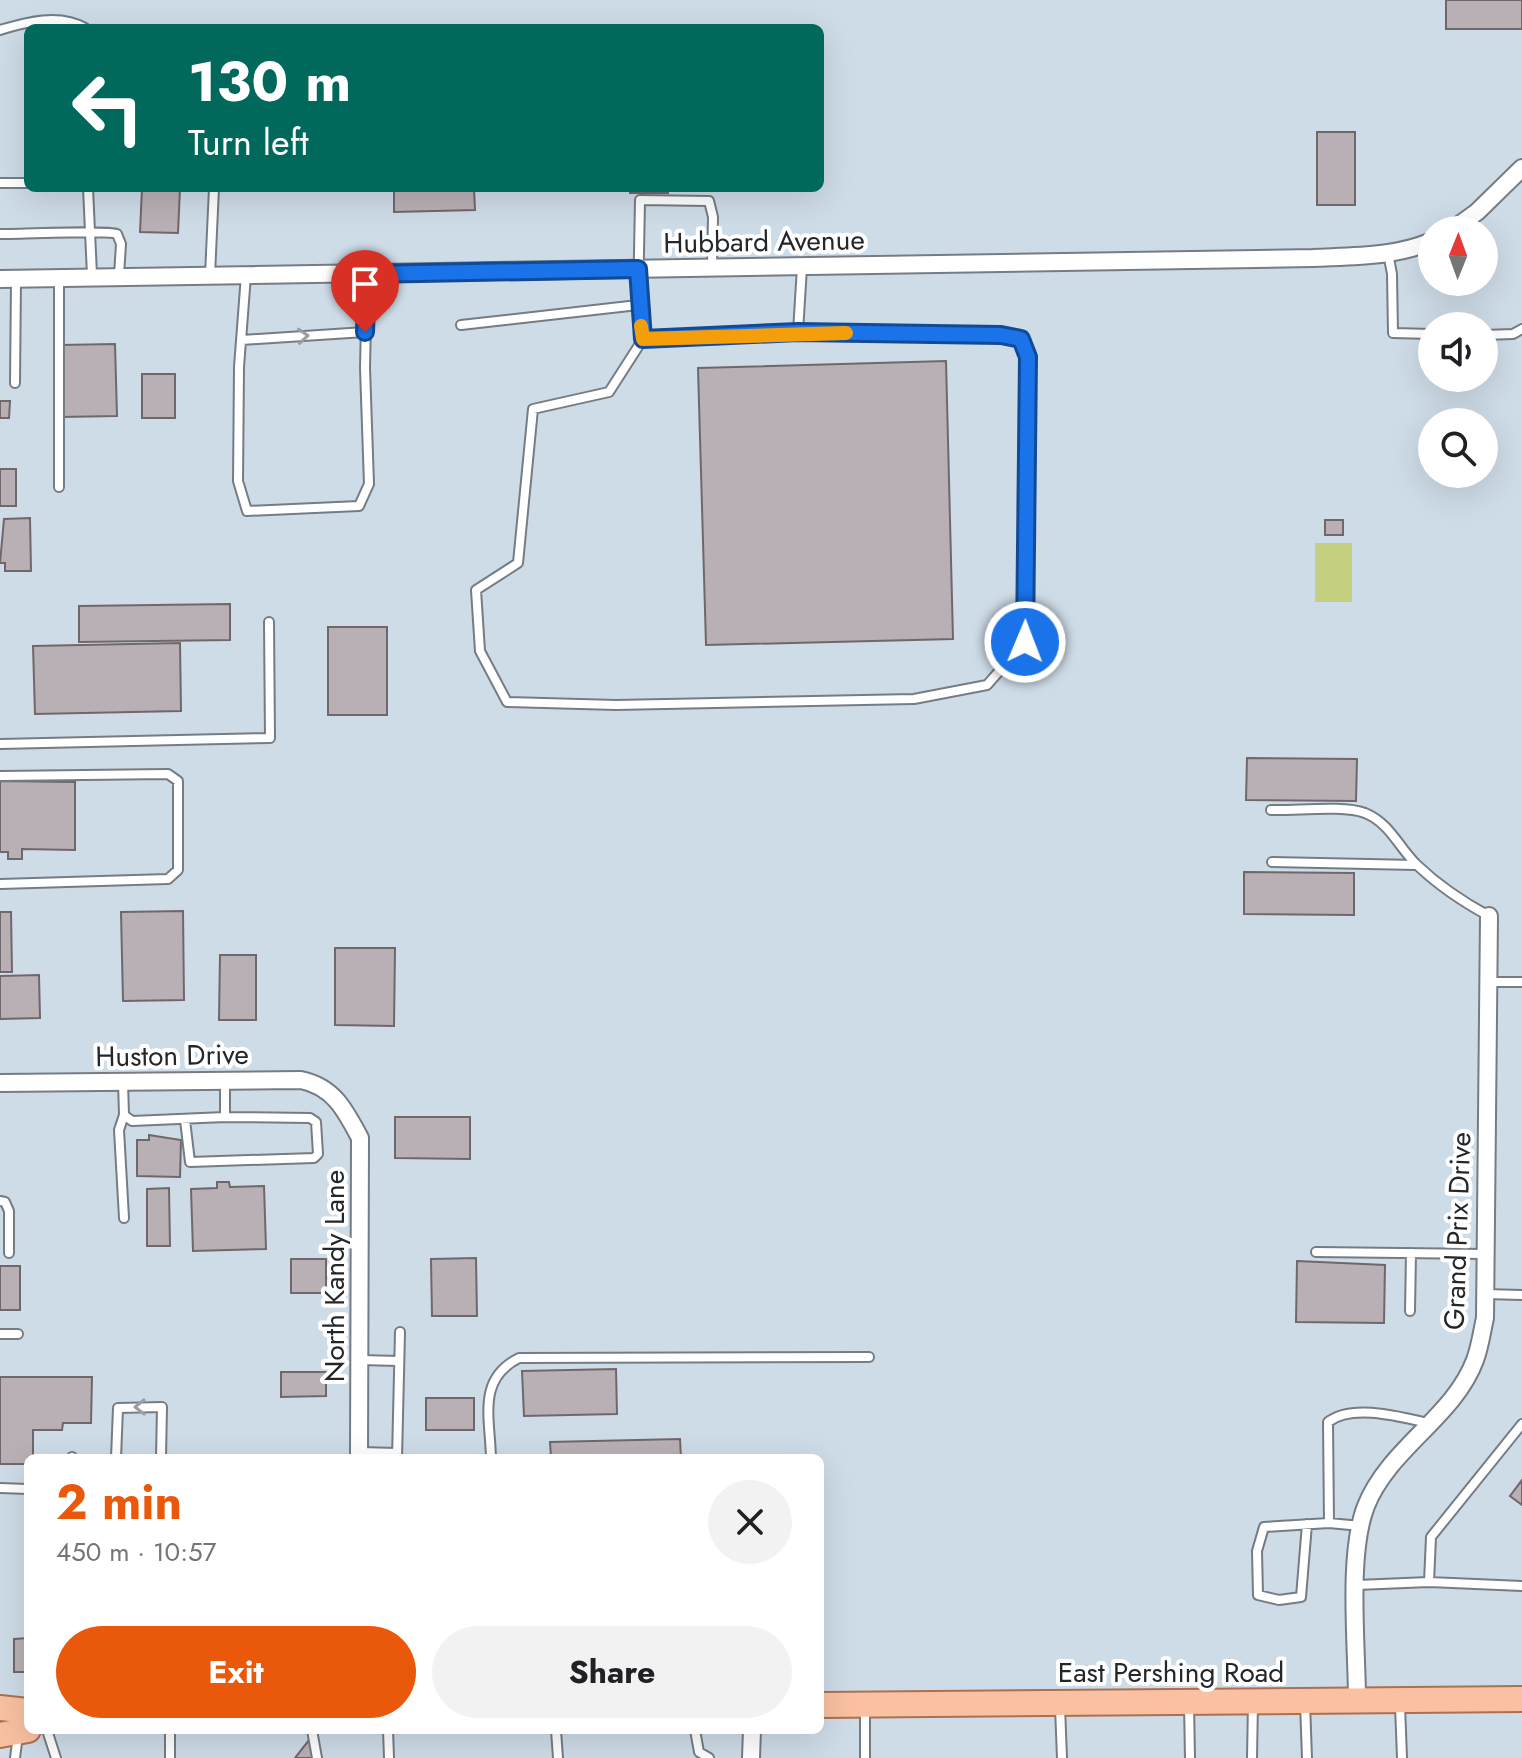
<!DOCTYPE html>
<meta charset="utf-8">
<style>
body{margin:0;font-family:Jost,sans-serif;background:#f2f2f2;color:#202124;height:100vh;display:flex;flex-direction:column;font-size:30px;white-space:nowrap}
*{box-sizing:border-box;margin:0}
p{font-size:26px;color:#757577}
.icon{flex:none;width:44px;height:44px;fill:none;stroke:currentColor;stroke-width:2;stroke-linecap:round;stroke-linejoin:round}
.map{position:relative;flex:1;overflow:hidden}
.panel{position:absolute;left:24px;top:1454px;width:800px;height:280px;display:flex;flex-direction:column;background:#fff;border-radius:12px;box-shadow:0 8px 32px #0002}
.panel>*{flex:none}
.banner{position:absolute;left:24px;top:24px;width:800px;height:168px;border-radius:12px;box-shadow:0 8px 32px #0002;background:#00695c;color:#fff;overflow:hidden}
.needle{width:52px;rotate:1deg}
.fabs{position:absolute;left:1418px;top:216px;display:grid;gap:16px}
.fabs a{display:grid;place-items:center;width:80px;height:80px;border-radius:50%;background:#fff;box-shadow:0 8px 32px #0002;font-size:40px}
.pin{position:absolute;display:grid;place-items:center;width:68px;height:68px;color:#fff;margin:-82px -34px;border-radius:50% 50% 50% 0;rotate:-45deg;box-shadow:0 0 8px #0007}
.pin .icon{rotate:45deg}
.me{position:absolute;width:88px;margin:-44px;rotate:1deg;stroke-linejoin:round;filter:drop-shadow(0 0 6px #0008)}
.turn{display:flex;align-items:center;gap:28px;height:168px;padding:0 32px;font-size:36px}
.turn .icon{width:104px;height:104px;stroke-width:2.5}
.turn b{display:block;font-size:56px;line-height:68px}
.round{display:grid;place-items:center;flex:none;width:84px;height:84px;border-radius:42px;background:#f2f2f2}
.overview{display:flex;align-items:center;justify-content:space-between;height:136px;padding:0 32px}
h1{font-size:48px;font-weight:700;line-height:60px;color:#ea580c}
.button{display:flex;gap:16px;margin-top:auto;padding:16px 32px}
.button a{flex:1;height:92px;border-radius:48px;background:#ea580c;color:#fff;font-size:32px;font-weight:700;line-height:92px;text-align:center}
.button a+a{background:#f2f2f2;color:#202124}
.map>svg:first-child{display:block}
.built{fill:#cedce8;fill-rule:evenodd}
.green{fill:#c5cf80}
.building{fill:#b9b0b5;stroke:#70676b;stroke-width:2}
.lines{fill:none;stroke-linecap:round;stroke-linejoin:round}
.lane-casing{stroke:#757c83;stroke-width:12}
.street-casing{stroke:#757c83;stroke-width:20}
.primary-casing{stroke:#ac7050;stroke-width:28}
.lane{stroke:#fff;stroke-width:8}
.street{stroke:#fff;stroke-width:16}
.primary{stroke:#f9c1a2;stroke-width:24}
.oneway{stroke:#9c9e9f}
.route-casing{stroke:#114b97;stroke-width:20}
.route{stroke:#1a73e8;stroke-width:14}
.slow{stroke:#f59e0b;stroke-width:14}
.labels{text-anchor:middle;stroke-width:8;stroke-linejoin:round;paint-order:stroke}
.street-label{font-size:28px;fill:#24272a;stroke:#fff}
</style>
<div class="map">
<svg width="1522" height="1758" viewBox="0 0 1522 1758">
<rect width="100%" height="100%" fill="#dfe7ee"/>
<path class="built" d="M0,0h1522v1758h-1522zM28,28h792v160h-792zM1432,230h52v52h-52zM1432,326h52v52h-52zM1432,422h52v52h-52zM28,1458h792v272h-792z"/>
<path class="green" d="M1315,543h37v59h-37z"/>
<path class="building" d="M1446,0h76v29h-76z
M1317,132h38v73h-38z
M142,188h38l-2,45 -38,-1z
M394,188h80l1,22 -81,2z
M630,188h38v5h-38z
M115,344l2,72 -56,1 -1,-72z
M946,361l7,278 -247,6 -8,-277z
M142,374h33v44h-33z
M0,401h10l-1,17h-9z
M0,469h16v37h-16z
M30,518l1,53h-26v-8h-5l4,-44z
M1325,520h18v15h-18z
M230,604v36l-151,2v-36z
M328,627h59v88h-59z
M180,643l1,68 -146,3 -2,-68z
M1247,758l110,1 -1,42 -110,-1z
M0,781l75,1v68l-53,-1v10h-14v-7h-8z
M1244,872l110,1v42l-110,-1z
M183,911l1,89 -61,1 -2,-89z
M0,912h11l1,60h-12z
M335,948h60l-1,78 -59,-1z
M220,955h36v65h-37z
M39,975l1,43 -40,1v-43z
M395,1117h75v42l-75,-1z
M149,1135l32,5 -1,37 -43,-1v-36h12z
M217,1182h12l1,5 34,-1 2,63 -73,2 -2,-62 26,-1z
M169,1188l1,58h-23v-57z
M476,1258l1,58h-45l-1,-57z
M291,1259h35v34h-35z
M1297,1261l88,4 -1,58 -88,-1z
M0,1266h20v44h-20z
M616,1369l1,45 -93,2 -2,-45z
M281,1372h45v24l-45,1z
M0,1377h92l-1,46h-28l-1,7h-29v28h-5v6h-28z
M426,1398h48v32h-48z
M680,1439l1,19h-130l-1,-16z
M1522,1480v25l-12,-9z
M28,1638v34h-14v-33z
M313,1735v23h-18z"/>
<g class="lines">
<g class="lane-casing">
<path id="lane" d="M0,30c27,-8 59,-17 85,-2
M0,183h28
M88,188l4,87
M0,234c18,0 109,-4 117,0l4,10 -2,31
M1388,253l4,21 1,59 39,1
M210,275l4,-87
M246,275l-7,92 -1,114 9,30 112,-5 10,-22 -4,-116 2,-94
M59,279v208
M461,325l177,-20
M798,332l4,-65
M1484,335l29,-1 9,-5
M643,339l155,-7 203,3 20,4 7,18 -3,285 -38,43 -73,14 -298,6 -109,-3 -27,-51 -4,-61 42,-27 15,-154 76,-17 34,-53 -5,-34 2,-105 69,1 4,16 -1,50
M242,340l123,-8
M15,383l1,-103
M0,744l270,-6 -1,-116
M0,776l168,-2 10,7v89l-10,9 -168,5
M1271,810c25,1 72,-5 94,3 25,10 34,35 52,52 22,21 46,37 72,51
M1272,862l144,3
M1489,982h33
M123,1082l1,33 8,6 93,-4v-36
M185,1120l5,42 124,-4 4,-4 -2,-32 -6,-4 -85,-1
M0,1201l5,1 4,9v42
M124,1218l-5,-88 5,-15
M1316,1252l169,2
M1485,1294l37,1
M1410,1311l1,-58
M0,1334h18
M360,1360l39,1
M359,1452l38,1
M72,1458v-1
M116,1458l2,-50 44,-1 -1,51
M397,1458l3,-126
M491,1458c-1,-41 -14,-79 28,-100l350,-1
M0,1488l28,1
M1307,1524l-6,73 -22,3 -21,-5 -1,-44 7,-24 65,-4
M1361,1526l-32,-3 -1,-101c24,-19 73,-5 100,1
M1429,1582l2,-45 91,-113
M1357,1585l72,-3 93,4
M1189,1703l1,55
M1305,1703l2,55
M1400,1705l2,53
M865,1707v51
M1060,1707l2,51
M47,1730l9,28
M170,1730v28
M312,1730l5,28
M388,1730l1,28
M556,1730l2,28
M695,1730l4,22 10,6
M15,1758l3,-23
M1252,1758l1,-56"/>
</g>
<g class="street-casing">
<path id="street" d="M1452,230l25,-18 45,-44
M0,279l1313,-21c40,-2 82,-1 119,-17
M0,1083l301,-3c33,7 44,30 59,58l-1,320
M1357,1700c0,-53 -10,-146 9,-194 23,-58 88,-89 109,-146 5,-13 7,-29 10,-42l4,-402
M751,1758l1,-28"/>
</g>
<g class="primary-casing">
<path id="primary" d="M820,1705l702,-6
M0,1708l28,3
M0,1735l28,-5"/>
</g>
<use href="#lane" class="lane"/>
<use href="#street" class="street"/>
<use href="#primary" class="primary"/>
</g>
<defs><path id="oneway-chevron" d="M-2-3.5L2.5 0L-2 3.5" fill="none" stroke-width="1.6" stroke-linecap="round" stroke-linejoin="round" transform="scale(2)"/></defs>
<g class="oneway">
<use href="#oneway-chevron" transform="translate(303 336) rotate(-4)"/>
<use href="#oneway-chevron" transform="translate(140 1407) rotate(179)"/>
</g>
<g class="lines">
<g class="route-casing">
<path id="route" d="M365,332l2,-58 271,-5 5,70 155,-7 203,3 20,4 7,18 -3,285"/>
</g>
<use href="#route" class="route"/>
<path class="slow" d="M641,326l2,13 203,-6"/>
</g>
<g class="labels">
<g class="street-label">
<text transform="translate(764 241) rotate(-1)" y="10">Hubbard Avenue</text>
<text transform="translate(172 1055) rotate(-1)" y="10">Huston Drive</text>
<text transform="translate(1457 1231) rotate(-88)" y="10">Grand Prix Drive</text>
<text transform="translate(334 1276) rotate(-90)" y="10">North Kandy Lane</text>
<text x="1171" y="1682">East Pershing Road</text>
</g>
</g>
</svg>
<div class="fabs">
<a><svg class="needle" viewBox="-14 -14 28 28"><path d="M0-13l5 13h-10z" fill="#e53935"/><path d="M0 13l5-13h-10z" fill="#757577"/></svg></a>
<a><svg class="icon" aria-label="sound" viewBox="0 0 24 24"><path d="M4 9h4l5-4v14l-5-4H4zM17 9q2 3 0 6"/></svg></a>
<a><svg class="icon" aria-label="search" viewBox="0 0 24 24"><circle cx="10" cy="10" r="6"/><path d="M15 15l6 6"/></svg></a>
</div>
<div class="pin" style="left:365px;top:332px;background:#d93025"><svg class="icon" aria-label="arrive" viewBox="0 0 24 24"><path d="M6 21V4h12l-3 4 3 4H6"/></svg></div>
<svg class="me" style="left:1025px;top:642px" viewBox="-20 -20 40 40"><circle r="17" fill="#1a73e8" stroke="#fff" stroke-width="3"/><path d="M0-11L8 9 0 5-8 9z" fill="#fff"/></svg>
<div class="banner">
<div class="turn"><svg class="icon" aria-label="left" viewBox="0 0 24 24"><path d="M17 20v-9H6M10 6l-5 5 5 5"/></svg><div><b>130 m</b>Turn left</div></div>
</div>
<section class="panel">
<div class="overview"><div><h1>2 min</h1><p>450 m · 10:57</p></div><a class="round"><svg class="icon" aria-label="close" viewBox="0 0 24 24"><path d="M6 6l12 12M18 6L6 18"/></svg></a></div>
<div class="button"><a>Exit</a><a>Share</a></div>
</section>
</div>
